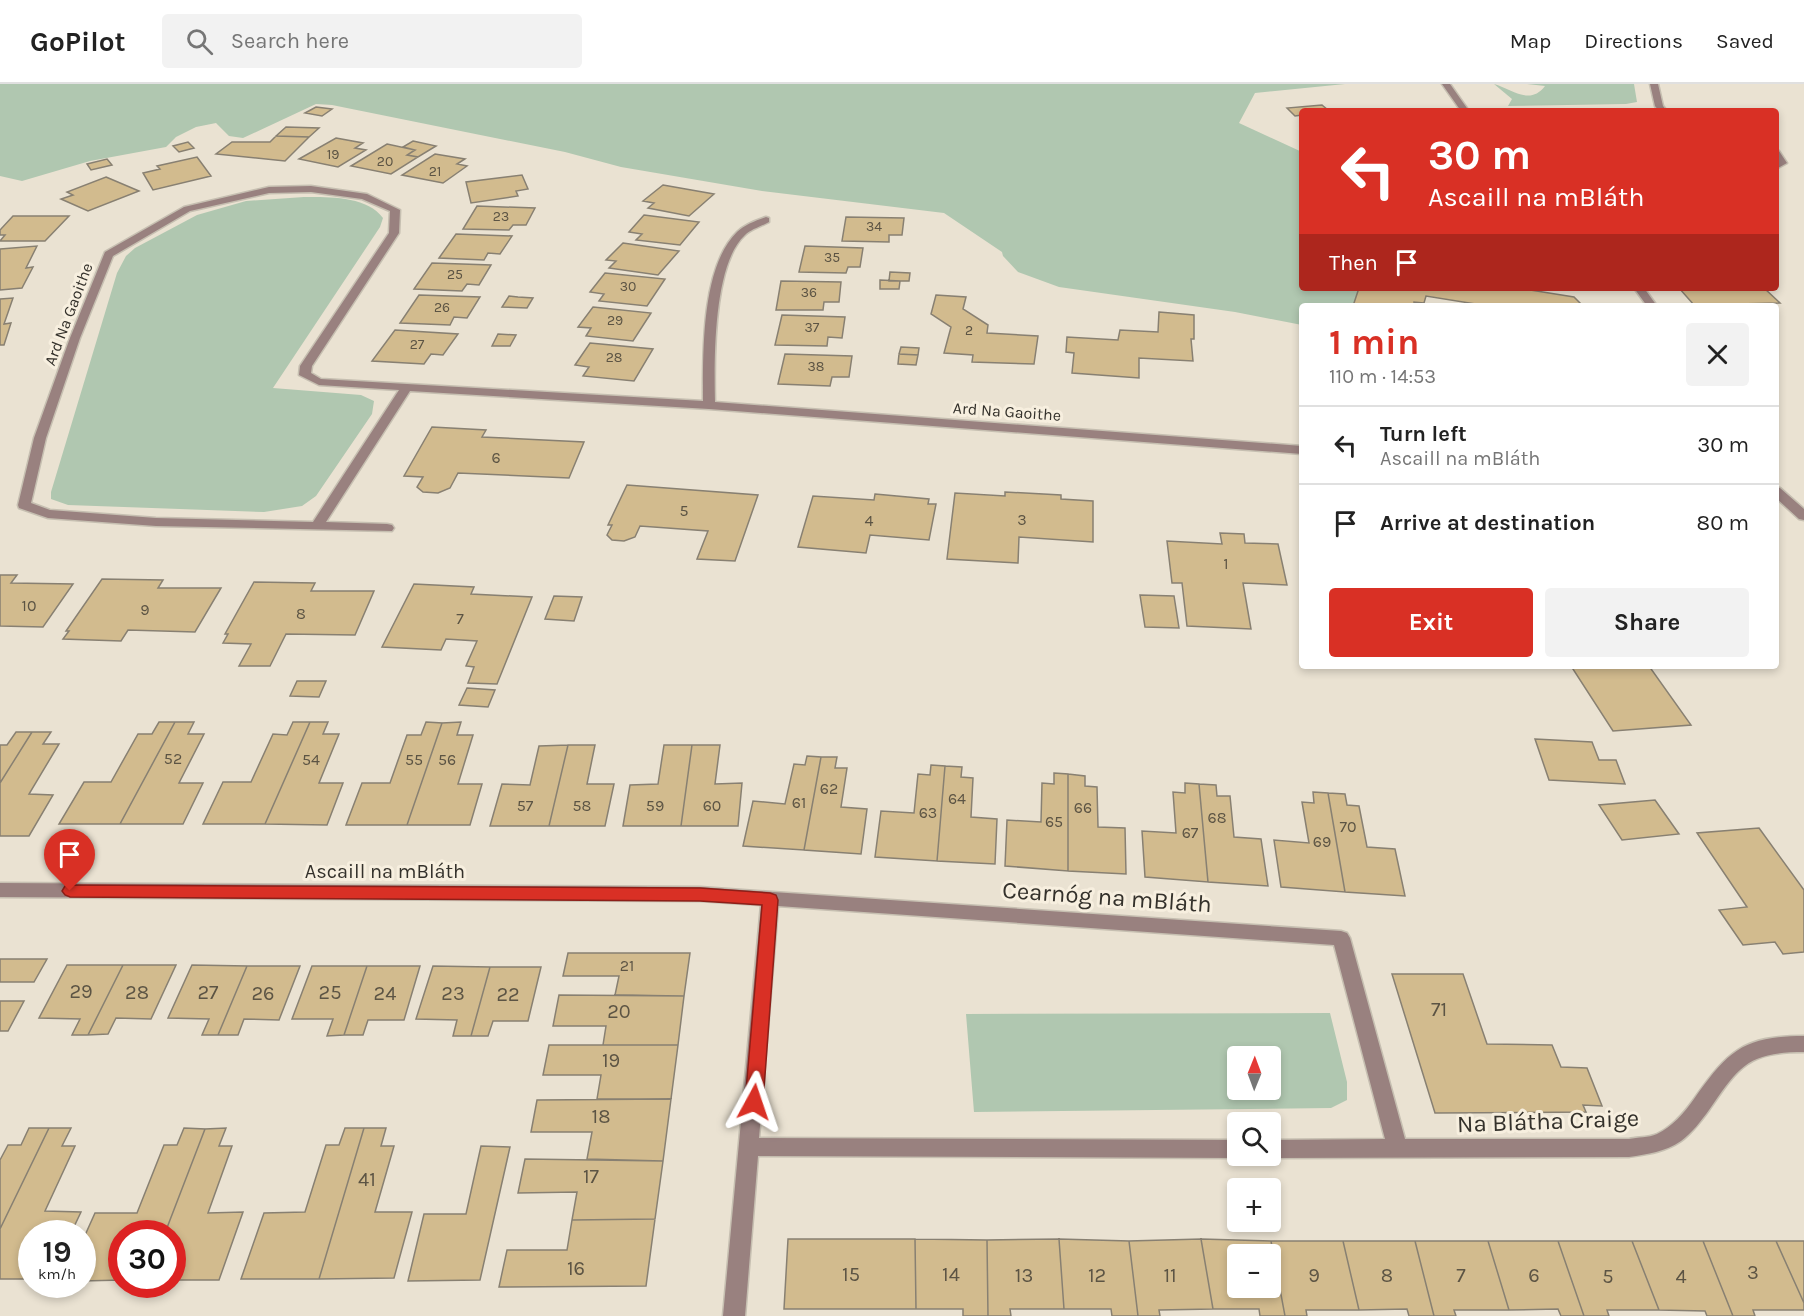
<!DOCTYPE html>
<meta charset="utf-8">
<style>
body{margin:0;font-family:Karla,sans-serif;background:#f2f2f2;color:#222;height:100vh;display:flex;flex-direction:column;font-size:22px;white-space:nowrap}
*{box-sizing:border-box;margin:0}
p{font-size:20px;color:#767676}
.icon{flex:none;width:33px;height:33px;fill:none;stroke:currentColor;stroke-width:2;stroke-linecap:round;stroke-linejoin:round}
.map{position:relative;flex:1;overflow:hidden}
.sheet{position:absolute;left:1299px;top:219px;width:480px;height:366px;display:flex;flex-direction:column;background:#fff;border-radius:6px;box-shadow:0 3px 9px #0003}
.sheet>*{flex:none}
.banner{position:absolute;left:1299px;top:24px;width:480px;height:183px;border-radius:6px;box-shadow:0 3px 9px #0003;background:#d93025;color:#fff;overflow:hidden}
.needle{width:39px;rotate:1deg}
.controls{position:absolute;left:1227px;top:962px;display:grid;gap:12px}
.controls a{display:grid;place-items:center;width:54px;height:54px;border-radius:6px;background:#fff;box-shadow:0 3px 9px #0003;font-size:30px}
.speed{position:absolute;left:18px;top:1136px;display:flex;gap:12px;font-size:30px;font-weight:700;text-align:center}
.speed>*{display:grid;place-content:center;width:78px;height:78px;border-radius:50%;background:#fff;box-shadow:0 3px 9px #0003;line-height:1}
.speed small{font-size:15px;font-weight:400}
.speed .limit{border:9px solid #d22;background:#fff;color:#111}
.pin{position:absolute;display:grid;place-items:center;width:51px;height:51px;color:#fff;margin:-62px -26px;border-radius:50% 50% 50% 0;rotate:-45deg;box-shadow:0 0 6px #0007}
.pin .icon{rotate:45deg}
.me{position:absolute;width:66px;margin:-33px;rotate:5deg;stroke-linejoin:round;filter:drop-shadow(0 0 4px #0008)}
.turn{display:flex;align-items:center;gap:21px;height:126px;padding:0 30px;font-size:27px}
.turn .icon{width:78px;height:78px;stroke-width:2.5}
.turn b{display:block;font-size:42px;line-height:51px}
.then{display:flex;align-items:center;height:57px;padding:0 30px;background:#0003;gap:12px;font-size:22px}
.round{display:grid;place-items:center;flex:none;width:63px;height:63px;border-radius:6px;background:#f2f2f2}
.overview{display:flex;align-items:center;justify-content:space-between;height:102px;padding:0 30px}
h1{font-size:36px;font-weight:700;line-height:45px;color:#d93025}
.primary-button{display:flex;gap:12px;margin-top:auto;padding:12px 30px}
.primary-button a{flex:1;height:69px;border-radius:6px;background:#d93025;color:#fff;font-size:24px;font-weight:700;line-height:69px;text-align:center}
.primary-button a+a{background:#f2f2f2;color:#222}
ul{padding:0;list-style:none}
li{display:flex;align-items:center;gap:18px;height:78px;padding:0 30px;border-top:2px solid #e0e0e0}
li div{flex:1}
li b{display:block;font-size:22px}
li em{font-style:normal}
header{display:flex;align-items:center;gap:36px;box-sizing:border-box;height:84px;padding:0 30px;background:#fff;border-bottom:2px solid #e0e0e0}
header strong{font-size:28px}
nav{display:flex;gap:33px;margin-inline-start:auto;font-size:21px}
.search{width:420px;height:54px;background:#f2f2f2;display:flex;align-items:center;gap:15px;box-sizing:border-box;padding:0 21px;border-radius:6px;color:#767676;font-size:22px}
.map>svg:first-child{display:block}
.green{fill:#b0c7b0;fill-rule:evenodd}
.building{fill:#d2bb8e;stroke:#888072;stroke-width:1.5;fill-rule:evenodd}
.lines{fill:none;stroke-linecap:round;stroke-linejoin:round}
.minor-casing{stroke:#c6bfb1;stroke-width:3}
.minor{fill:#99817f;fill-rule:evenodd}
.route{fill:#d93025;stroke:#8d1f18;stroke-width:1.5}
.labels{text-anchor:middle;stroke-width:6;stroke-linejoin:round;paint-order:stroke}
.far-number-label{font-size:14px;fill:#5c5444}
.far-street-label{font-size:16px;fill:#34312b;stroke:#f7efdf}
.number-label{font-size:16px;fill:#5c5444}
.street-label{font-size:20px;fill:#34312b;stroke:#f7efdf}
.near-number-label{font-size:20px;fill:#5c5444}
.near-street-label{font-size:24px;fill:#34312b;stroke:#f7efdf}
</style>
<header>
<strong>GoPilot</strong>
<div class="search"><svg class="icon" aria-label="search" viewBox="0 0 24 24"><circle cx="10" cy="10" r="6"/><path d="M15 15l6 6"/></svg>Search here</div>
<nav><a>Map</a><a>Directions</a><a>Saved</a></nav>
</header>
<div class="map">
<svg width="1804" height="1232" viewBox="0 0 1804 1232">
<rect width="100%" height="100%" fill="#eae2d2"/>
<path class="green" d="M0,0h1345l-90,9 -16,30 63,29v136h57l-4,18h-53v19l-67,-13 -176,-25 -41,-15 -15,-16 -1,-4 -58,-39 -182,-22 -141,-24 -56,-15 -233,-47 -16,-1 -73,34 -14,-2 -13,-13 -20,4 -20,10 -10,10 -76,14 -68,20 -22,-5z
M1494,0c18,5 36,22 51,2l-18,-2h107l3,18 -11,2 -118,2 4,-7z
M304,113c25,0 63,-1 79,21l-3,9 -107,161 88,7 13,6 -2,13 -56,82 -14,10 -38,6 -196,-7 -17,-6v-7l66,-219 9,-17 9,-8 62,-33 49,-14z
M1330,929l17,69v18l-16,8 -357,4 -8,-98zM1238,972h32v33h-32z"/>
<path class="building" d="M1322,21l6,5 19,-1 3,2h-48v4l-7,1 -8,-8z
M316,23l16,2 -10,7 -17,-3z
M286,43l33,1 -10,9 -33,-1z
M276,52l33,1 -24,24 -69,-7 16,-12h38z
M336,54l27,5 -8,5 11,2 -28,17 -39,-8z
M413,57l23,5 -18,11 -11,-2 8,-5 -12,-3z
M188,58l6,6 -15,4 -6,-6z
M387,60l28,6 -8,5 11,2 -27,17 -40,-8z
M435,70l30,5 -8,5 10,2 -24,17 -41,-8z
M197,73l14,19 -58,14 -10,-17 17,-4 -3,-3z
M107,75l5,6 -21,5 -4,-6z
M522,91l6,14 -12,2 2,5 -47,7 -5,-21z
M106,93l33,14 -51,20 -27,-12 12,-4 -6,-3z
M663,101l51,9 -25,22 -41,-8 6,-5 -11,-2z
M477,122l58,2 -9,17h-13l-4,5 -46,-1z
M644,131l55,7 -19,23 -44,-5 6,-6 -13,-2z
M13,132h56l-24,25h-45l5,-6h-5v-5z
M846,133l58,1 -2,17h-13v7l-47,-1z
M456,150l56,2 -12,18 -12,-1 -4,7 -45,-2z
M623,159l56,8 -21,24 -49,-7 7,-7 -10,-1z
M37,162l-11,22 7,-1 -11,21 -22,2v-41z
M805,162l58,2 -3,19h-12l-2,6 -47,-1z
M432,179l59,2 -12,20 -12,-1 -5,7 -48,-2z
M890,188l20,1 -1,8h-20z
M605,189l60,6 -18,27 -48,-5 5,-7 -14,-2z
M880,196l20,1 -1,8h-19z
M781,197l60,1 -2,20h-15l-1,8h-47z
M1359,204h159l56,9 9,9h-95l-62,-10 -2,7 -10,-1v4h-61z
M1679,204h85l16,15 -86,2z
M419,211l61,2 -13,21 -13,-1 -4,8 -50,-2z
M936,211l30,2 -3,12 25,16 -1,8 51,3 -4,28 -62,-2 1,-7 -29,-2 7,-26 -20,-13z
M509,212l9,1 15,1 -6,10 -25,-1z
M13,214l-9,26 7,-1 -7,22h-4v-46z
M593,223l58,6 -18,28 -47,-5 5,-8 -13,-1z
M1159,228l35,3v24h-3l2,22 -54,-3v20l-67,-5 2,-20 -8,-1 1,-15 51,3 2,-10 38,2z
M782,231l63,2 -3,21 -14,-1 -1,9 -52,-1z
M395,246l63,4 -15,21 -12,-1 -7,10 -52,-3z
M498,250l18,1 -6,11h-18z
M590,259l63,6 -19,32 -51,-5 6,-9 -14,-2z
M901,263l18,1 -1,7 -19,-1z
M785,270l67,2 -3,21h-17l-2,9 -52,-2z
M899,270l19,1 -2,10 -18,-1z
M432,343l54,3 -4,7 102,5 -15,36 -111,-5 -8,15 -12,5 -15,-1 -6,-5 6,-10 -19,-1z
M627,401l131,10 -23,66 -38,-2 11,-28 -68,-5 -5,11 -11,4 -12,-1 -5,-5 5,-10h-4z
M1005,408l56,3v4l32,2v41l-74,-5 -1,26 -71,-4 8,-66 50,3z
M875,410l54,5 -1,5h8l-7,36 -59,-5 -4,18 -68,-6 15,-51 61,4z
M1220,449l24,1 1,9 33,1 9,41 -44,-2 8,46 -64,-3 -5,-43h-10l-5,-42 55,3z
M0,491h17l-6,8 62,1 -30,43 -43,-1z
M102,495l61,1 -5,8h63l-26,44 -67,-2 -7,11 -58,-2 6,-8h-3z
M254,498l61,1 -4,8h63l-19,44 -69,-1 -16,32h-31l12,-22 -28,-1 5,-9h-3z
M414,500l60,3 -3,7 61,3 -35,87 -29,-1 6,-16 -8,-1 11,-25 -31,-2 -5,11 -59,-3z
M1140,511l34,1 5,32 -34,-1z
M554,512l28,1 -8,24 -29,-2z
M1571,582h78l42,59 -78,6z
M297,597h29l-7,16 -29,-1z
M467,604l28,2 -7,17 -29,-2z
M159,638h16l-55,102h-61l25,-42h27l27,-48h14z
M175,638h19l-6,12h16l-25,49h24l-20,41h-63z
M293,638h17l-45,102h-62l20,-42h28l22,-48 14,1z
M310,638h18l-5,12h16l-20,49h24l-16,42 -62,-1z
M426,638l16,1 -35,102h-61l16,-42h28l17,-48h14z
M461,638l-4,13h16l-15,49h24l-12,41h-63l35,-102z
M16,648h16l-32,51v-38h7z
M32,648h19l-8,12h16l-30,50 24,1 -24,41h-29v-53z
M1535,655l57,3 7,18h17l9,24 -76,-4z
M568,661l-19,81h-59l12,-42 28,1 9,-39z
M568,661h27l-8,39h27l-9,42h-56z
M664,661h28l-11,81h-58l7,-41 28,-1z
M692,661h28l-5,39 27,-1 -4,43h-57z
M807,672l14,1 -17,93 -61,-4 10,-45 32,3 9,-40 11,1z
M821,673h16l-2,11h12l-6,39 26,2 -6,45 -57,-4z
M931,681l14,1 -8,95 -62,-4 6,-46 33,2 4,-39 12,1z
M945,682l17,1 -1,10 12,1 -2,39 26,2 -2,45 -58,-3z
M1054,689l14,1v97l-63,-5 2,-46 34,2 1,-39 12,1z
M1068,690l17,2v10l12,1 1,40 27,1 1,46 -58,-3z
M1185,699l14,1 9,98 -63,-5 -3,-46 34,2 -3,-41 12,1z
M1199,700l17,1 1,11h13l4,41 27,2 7,47 -60,-4z
M1313,708l15,1 17,99 -64,-5 -7,-47 35,3 -7,-41 12,1z
M1328,709l17,1 2,11 12,1 8,41 28,2 10,47 -60,-4z
M1655,716l24,34 -57,6 -23,-35z
M1759,744l45,62v62l-21,2 -8,-12 -32,3 -24,-35 28,-3 -50,-74z
M568,869h122l-6,43 -69,-1 4,-19h-56z
M0,875h47l-13,23h-34z
M67,881h56l-35,70h-16l8,-16 -41,-1z
M123,881h53l-25,54 -35,-1 -8,16 -20,1z
M192,881l55,1 -29,69h-16l7,-16 -41,-1z
M247,882h53l-21,54 -35,-1 -6,16h-20z
M312,882h55l-23,69 -17,1 6,-17h-41z
M367,882h53l-16,54h-36l-5,15h-19z
M433,882l57,1 -19,69h-18l4,-16 -41,-1z
M490,883h51l-13,54h-35l-5,15h-17z
M1392,890h71l24,70 65,1 9,22 26,1 15,38 -19,-1 3,7 -151,1z
M559,911l125,1 -6,49h-75l3,-19h-53z
M0,917h24l-16,30h-8z
M549,961h129l-7,54h-74l4,-24h-58z
M671,1015l-8,62 -76,-2 5,-27h-61l6,-32z
M29,1044h20l-49,101v-69l8,-15h13z
M49,1044h22l-9,18h13l-30,65 36,1 -10,21h-39v46h-32v-50z
M184,1044l21,1 -40,104h-43v47l-40,1v-39l13,-29h42l27,-68h13z
M226,1044l-7,18h13l-24,67 35,-1 -24,68h-47v-47h-7l40,-104z
M345,1044h19l-45,151h-78l23,-66 41,-1 21,-67h13z
M364,1044h22l-5,18h13l-19,66h37l-18,66 -75,1z
M481,1062l29,1 -30,133 -72,1 16,-67h42z
M525,1075l138,2 -8,58 -83,1 5,-28 -59,1z
M655,1135l-9,67 -147,1 8,-37h60l5,-30z
M788,1155h127l1,70h-132z
M915,1155l72,1 1,76h-25v-7h-47z
M1059,1155l5,70h-54l1,7h-23l-1,-76z
M1059,1155l70,2 9,75h-26l-1,-7h-47z
M1201,1155l12,70 -54,1 1,6h-22l-9,-75z
M1201,1155l70,2 14,75h-25l-1,-7h-46zM1238,1170h32v33h-32z
M1271,1157h72l16,69h-53l1,6h-22z
M1343,1157h72l19,75h-25l-2,-7 -48,1z
M1415,1157h73l21,69h-55l2,6h-22z
M1488,1157h70l26,75h-23l-3,-7 -49,1z
M1558,1157h74l27,69h-52l2,6h-25z
M1632,1157h71l30,75h-26l-2,-5 -46,-1z
M1703,1157h73l28,62v7h-51l2,6h-22z
M1776,1157h28v62z"/>
<g class="lines">
<g class="minor-casing">
<path id="minor" d="M1442,0h8l19,27h-8z
M1650,0h8l5,22 4,5h-8l-4,-5z
M1776,66l3,1 8,12 -11,6z
M311,102l56,8 33,16 -1,23 -87,133 -1,7 10,6 382,22c0,-47 -2,-134 34,-169 7,-7 20,-12 29,-15l3,1v4c-7,4 -18,7 -24,13 -32,29 -31,126 -30,167l587,44v8l-593,-45 -299,-18 -84,131 61,2 5,1 2,3 -2,3 -236,-5 -108,-8 -29,-10 -1,-3 16,-67 36,-100 35,-86 79,-45 85,-20zM311,108l51,7 28,12 -1,22 -89,133 -1,9 20,10 80,5 -86,132 -157,-4 -106,-8 -19,-7 15,-65 34,-100 33,-82 77,-45 79,-18z
M1634,204h10l13,18h-10z
M1776,403l4,1 24,21v11l-5,-1 -23,-21z
M0,799l700,4 641,44 6,2 3,5 55,201h224c9,-2 19,-1 28,-5 15,-7 27,-21 37,-35 34,-48 49,-63 110,-63v16c-56,0 -65,14 -95,58 -8,11 -17,23 -28,31 -16,11 -33,13 -52,16l-359,1 -7,-3h7v-15l115,-1 -51,-194 -556,-39 -19,232 479,2v15h7l-7,3 -480,-2 -13,160h-22l38,-411 -61,-4 -700,-4z"/>
</g>
<use href="#minor" class="minor"/>
</g>
<path class="route" d="M70,801l630,3 70,5 6,2 2,5 -15,202 -3,5 -6,3 -6,-3 -3,-5 17,-197 -62,-4 -630,-4 -5,-2 -3,-4 3,-5z"/>
<g class="labels">
<g class="far-number-label">
<text x="333" y="75">19</text>
<text x="385" y="82">20</text>
<text x="435" y="92">21</text>
<text x="501" y="137">23</text>
<text x="874" y="147">34</text>
<text x="832" y="178">35</text>
<text x="455" y="195">25</text>
<text x="628" y="207">30</text>
<text x="809" y="213">36</text>
<text x="442" y="228">26</text>
<text x="615" y="241">29</text>
<text x="812" y="248">37</text>
<text x="969" y="251">2</text>
<text x="417" y="265">27</text>
<text x="614" y="278">28</text>
<text x="816" y="287">38</text>
</g>
<g class="far-street-label">
<text transform="translate(68 230) rotate(-69)" y="6">Ard Na Gaoithe</text>
<text transform="translate(1007 327) rotate(4)" y="6">Ard Na Gaoithe</text>
</g>
<g class="number-label">
<text x="496" y="379">6</text>
<text x="684" y="432">5</text>
<text x="1022" y="441">3</text>
<text x="869" y="442">4</text>
<text x="1226" y="485">1</text>
<text x="29" y="527">10</text>
<text x="145" y="531">9</text>
<text x="301" y="535">8</text>
<text x="460" y="540">7</text>
<text x="173" y="680">52</text>
<text x="311" y="681">54</text>
<text x="414" y="681">55</text>
<text x="447" y="681">56</text>
<text x="829" y="710">62</text>
<text x="957" y="720">64</text>
<text x="799" y="724">61</text>
<text x="525" y="727">57</text>
<text x="582" y="727">58</text>
<text x="655" y="727">59</text>
<text x="712" y="727">60</text>
<text x="1083" y="729">66</text>
<text x="928" y="734">63</text>
<text x="1217" y="739">68</text>
<text x="1054" y="743">65</text>
<text x="1348" y="748">70</text>
<text x="1190" y="754">67</text>
<text x="1322" y="763">69</text>
<text x="627" y="887">21</text>
</g>
<g class="street-label">
<text x="385" y="794">Ascaill na mBláth</text>
</g>
<g class="near-number-label">
<text x="81" y="914">29</text>
<text x="137" y="915">28</text>
<text x="208" y="915">27</text>
<text x="330" y="915">25</text>
<text x="263" y="916">26</text>
<text x="385" y="916">24</text>
<text x="453" y="916">23</text>
<text x="508" y="917">22</text>
<text x="1439" y="932">71</text>
<text x="619" y="934">20</text>
<text x="611" y="983">19</text>
<text x="601" y="1039">18</text>
<text x="591" y="1099">17</text>
<text x="367" y="1102">41</text>
<text x="576" y="1191">16</text>
<text x="1753" y="1195">3</text>
<text x="851" y="1197">15</text>
<text x="951" y="1197">14</text>
<text x="1024" y="1198">13</text>
<text x="1097" y="1198">12</text>
<text x="1170" y="1198">11</text>
<text x="1314" y="1198">9</text>
<text x="1387" y="1198">8</text>
<text x="1461" y="1198">7</text>
<text x="1534" y="1198">6</text>
<text x="1608" y="1199">5</text>
<text x="1681" y="1199">4</text>
</g>
<g class="near-street-label">
<text transform="translate(1107 813) rotate(4)" y="8">Cearnóg na mBláth</text>
<text transform="translate(1548 1037) rotate(-2)" y="8">Na Blátha Craige</text>
</g>
</g>
</svg>
<div class="controls">
<a><svg class="needle" viewBox="-14 -14 28 28"><path d="M0-13l5 13h-10z" fill="#e53935"/><path d="M0 13l5-13h-10z" fill="#767676"/></svg></a>
<a><svg class="icon" aria-label="search" viewBox="0 0 24 24"><circle cx="10" cy="10" r="6"/><path d="M15 15l6 6"/></svg></a>
<a>+</a>
<a>−</a>
</div>
<div class="speed"><div>19<small>km/h</small></div><div class="limit">30</div></div>
<div class="pin" style="left:70px;top:807px;background:#d93025"><svg class="icon" aria-label="arrive" viewBox="0 0 24 24"><path d="M6 21V4h12l-3 4 3 4H6"/></svg></div>
<svg class="me" style="left:754px;top:1018px" viewBox="-20 -20 40 40"><path d="M0-17L14 15 0 8-14 15z" fill="#d93025" stroke="#fff" stroke-width="4"/></svg>
<div class="banner">
<div class="turn"><svg class="icon" aria-label="left" viewBox="0 0 24 24"><path d="M17 20v-9H6M10 6l-5 5 5 5"/></svg><div><b>30 m</b>Ascaill na mBláth</div></div>
<div class="then">Then<svg class="icon" aria-label="arrive" viewBox="0 0 24 24"><path d="M6 21V4h12l-3 4 3 4H6"/></svg></div>
</div>
<section class="sheet">
<div class="overview"><div><h1>1 min</h1><p>110 m · 14:53</p></div><a class="round"><svg class="icon" aria-label="close" viewBox="0 0 24 24"><path d="M6 6l12 12M18 6L6 18"/></svg></a></div>
<ul>
<li><svg class="icon" aria-label="left" viewBox="0 0 24 24"><path d="M17 20v-9H6M10 6l-5 5 5 5"/></svg><div><b>Turn left</b><p>Ascaill na mBláth</p></div><em>30 m</em></li>
<li><svg class="icon" aria-label="arrive" viewBox="0 0 24 24"><path d="M6 21V4h12l-3 4 3 4H6"/></svg><div><b>Arrive at destination</b></div><em>80 m</em></li>
</ul>
<div class="primary-button"><a>Exit</a><a>Share</a></div>
</section>
</div>
